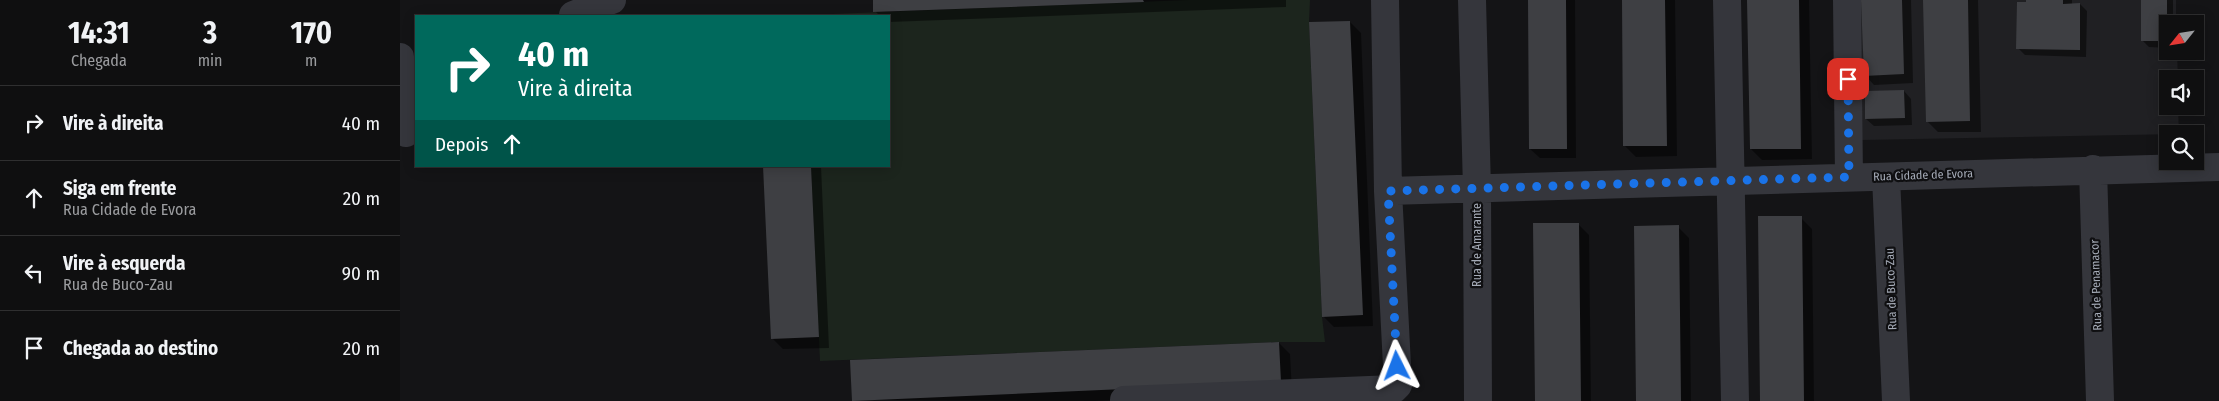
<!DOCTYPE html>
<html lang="pt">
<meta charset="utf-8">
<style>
body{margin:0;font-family:"Fira Sans Condensed",sans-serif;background:#181819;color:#f1f3f6;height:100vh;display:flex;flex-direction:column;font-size:19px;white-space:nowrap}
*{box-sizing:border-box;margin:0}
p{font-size:16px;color:#9b9c9f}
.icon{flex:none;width:28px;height:28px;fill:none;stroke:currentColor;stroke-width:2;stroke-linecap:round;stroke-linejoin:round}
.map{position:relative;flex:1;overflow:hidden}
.drawer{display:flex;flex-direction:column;background:#0f0f10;width:400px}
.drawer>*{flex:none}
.top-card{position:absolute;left:15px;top:15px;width:475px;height:152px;border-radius:0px;box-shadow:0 2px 12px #0003,0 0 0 1px #2f2f30;background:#00695c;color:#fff;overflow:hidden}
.needle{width:32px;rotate:240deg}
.fabs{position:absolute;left:1759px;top:15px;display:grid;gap:10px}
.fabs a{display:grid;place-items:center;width:45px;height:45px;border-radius:0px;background:#0f0f10;box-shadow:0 2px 12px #0003,0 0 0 1px #2f2f30;font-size:25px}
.pin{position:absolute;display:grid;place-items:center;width:42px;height:42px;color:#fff;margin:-21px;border-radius:10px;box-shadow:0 2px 8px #0006}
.me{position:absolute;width:55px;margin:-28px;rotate:357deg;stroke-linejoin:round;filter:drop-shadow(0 0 4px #0008)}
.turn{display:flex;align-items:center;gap:18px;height:105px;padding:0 20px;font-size:22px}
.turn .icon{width:65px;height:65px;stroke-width:2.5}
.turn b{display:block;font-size:35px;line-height:42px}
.then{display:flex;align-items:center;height:48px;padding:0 20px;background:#0003;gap:10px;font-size:19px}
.eta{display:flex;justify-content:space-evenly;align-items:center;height:85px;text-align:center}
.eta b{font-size:30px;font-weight:700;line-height:35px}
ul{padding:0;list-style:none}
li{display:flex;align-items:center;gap:15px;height:75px;padding:0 20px;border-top:1px solid #2f2f30}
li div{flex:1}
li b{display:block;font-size:19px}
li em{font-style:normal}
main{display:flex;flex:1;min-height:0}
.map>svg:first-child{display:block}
.built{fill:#202023}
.green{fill:#1c251d}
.shadow{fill:#0007}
.building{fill:#3e3f43}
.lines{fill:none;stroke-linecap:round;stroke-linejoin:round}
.minor{stroke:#35363c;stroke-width:28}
.route{stroke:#1a73e8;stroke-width:9;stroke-dasharray:0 16.2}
.labels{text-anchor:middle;stroke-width:4.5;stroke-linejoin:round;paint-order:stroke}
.street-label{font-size:12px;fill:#a5abb7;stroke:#0f0f11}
</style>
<main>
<section class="drawer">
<div class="eta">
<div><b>14:31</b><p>Chegada</p></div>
<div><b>3</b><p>min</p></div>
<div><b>170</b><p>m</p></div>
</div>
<ul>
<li><svg class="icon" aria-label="right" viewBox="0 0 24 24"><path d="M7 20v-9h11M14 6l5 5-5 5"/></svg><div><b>Vire à direita</b></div><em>40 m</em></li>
<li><svg class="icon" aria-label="ahead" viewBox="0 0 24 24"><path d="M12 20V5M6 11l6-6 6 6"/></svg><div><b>Siga em frente</b><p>Rua Cidade de Evora</p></div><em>20 m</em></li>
<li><svg class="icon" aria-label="left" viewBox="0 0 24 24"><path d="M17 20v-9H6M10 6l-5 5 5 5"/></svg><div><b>Vire à esquerda</b><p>Rua de Buco-Zau</p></div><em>90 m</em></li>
<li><svg class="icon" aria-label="arrive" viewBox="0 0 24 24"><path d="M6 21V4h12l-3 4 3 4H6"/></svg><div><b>Chegada ao destino</b></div><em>20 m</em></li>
</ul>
</section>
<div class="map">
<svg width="1819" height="401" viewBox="0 0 1819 401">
<rect width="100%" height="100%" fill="#141416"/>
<path class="built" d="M1457,0h319v24h-8v27h9l1,28h-10v27h10l1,28 -318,6z"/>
<path class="green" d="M789,0h121l-1,22 13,295 3,25h-46l-459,19 -9,-195h78v-150l-83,-1z"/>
<path class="shadow" d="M474,0h412v7l-397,15v-6h-9l-5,-5z
M1130,0h45l1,158h-36l-10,-9z
M1223,0h52l2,156 -41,1 -11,-11z
M1348,0h61l3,159 -50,1 -11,-11z
M1463,0h48l2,83 -39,2 -9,-10z
M1525,0h53l3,132h-43l-11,-11z
M1628,0h44v4h8l7,7 -1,46 -61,-2 -7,-7z
M1742,0h31v24h-5v24l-19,-1 -7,-7z
M950,22l11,11 12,293 -39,1 -11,-11z
M1504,91l7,8 1,26 -38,1 -8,-7z
M365,166h56l8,182 -46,1 -11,-11z
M1401,218l11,11 2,172h-53z
M1178,224l11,11 2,166h-55z
M1278,227l11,11 2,163h-54z
M879,343l11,11 2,38 -197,9 -242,-1z"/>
<path class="building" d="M473,0h270l1,2 -271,10z
M1128,0h38l1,149h-38z
M1222,0h43l2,146h-44z
M1347,0h52l2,149h-51z
M1461,0h41l2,74 -40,2z
M1523,0h45l2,121 -44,1z
M1626,0h37v4l17,-1v47l-64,-1 1,-47h9z
M1741,0h26v41h-26z
M950,21l13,294 -41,2 -13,-295z
M1504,90l1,28 -40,1v-28z
M363,166h48l8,171 -48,2z
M1358,216h44l2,185h-44z
M1133,223h46l2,178h-46z
M1279,225l2,176h-45l-2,-175z
M879,342l2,40 -429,19 -2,-41z"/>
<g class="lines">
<path class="minor" d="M1072,0l5,189 1,212
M1327,0l8,401
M1447,0l2,177
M173,15l39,-15
M0,57l6,76
M1693,169l7,232
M1486,177l10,224
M988,191l831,-24
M724,400l270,-11 4,-4 -10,-194 -3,-191"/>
</g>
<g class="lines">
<path class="route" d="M997,366l-9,-175 461,-14 -1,-98"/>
</g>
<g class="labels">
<g class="street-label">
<text transform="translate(1523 175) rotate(-2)" y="4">Rua Cidade de Evora</text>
<text transform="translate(1077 245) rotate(-90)" y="4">Rua de Amarante</text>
<text transform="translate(1696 285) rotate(-92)" y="4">Rua de Penamacor</text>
<text transform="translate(1491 289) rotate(-92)" y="4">Rua de Buco-Zau</text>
</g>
</g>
</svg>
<div class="fabs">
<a><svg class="needle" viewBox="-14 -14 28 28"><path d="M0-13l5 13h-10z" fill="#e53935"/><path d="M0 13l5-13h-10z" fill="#9b9c9f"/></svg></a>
<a><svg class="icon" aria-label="sound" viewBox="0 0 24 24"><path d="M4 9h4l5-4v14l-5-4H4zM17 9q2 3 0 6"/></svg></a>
<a><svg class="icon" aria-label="search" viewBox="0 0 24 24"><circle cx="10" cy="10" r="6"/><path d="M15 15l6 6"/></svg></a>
</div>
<div class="pin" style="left:1448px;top:79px;background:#d93025"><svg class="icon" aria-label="arrive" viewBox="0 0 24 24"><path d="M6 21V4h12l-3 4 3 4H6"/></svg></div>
<svg class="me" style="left:997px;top:366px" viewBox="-20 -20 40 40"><path d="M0-17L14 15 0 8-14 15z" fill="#1a73e8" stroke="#fff" stroke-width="4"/></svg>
<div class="top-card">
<div class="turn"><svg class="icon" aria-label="right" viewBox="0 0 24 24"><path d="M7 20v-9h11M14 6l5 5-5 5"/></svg><div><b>40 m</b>Vire à direita</div></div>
<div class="then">Depois<svg class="icon" aria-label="ahead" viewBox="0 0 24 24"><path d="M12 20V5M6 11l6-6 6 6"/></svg></div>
</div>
</div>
</main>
